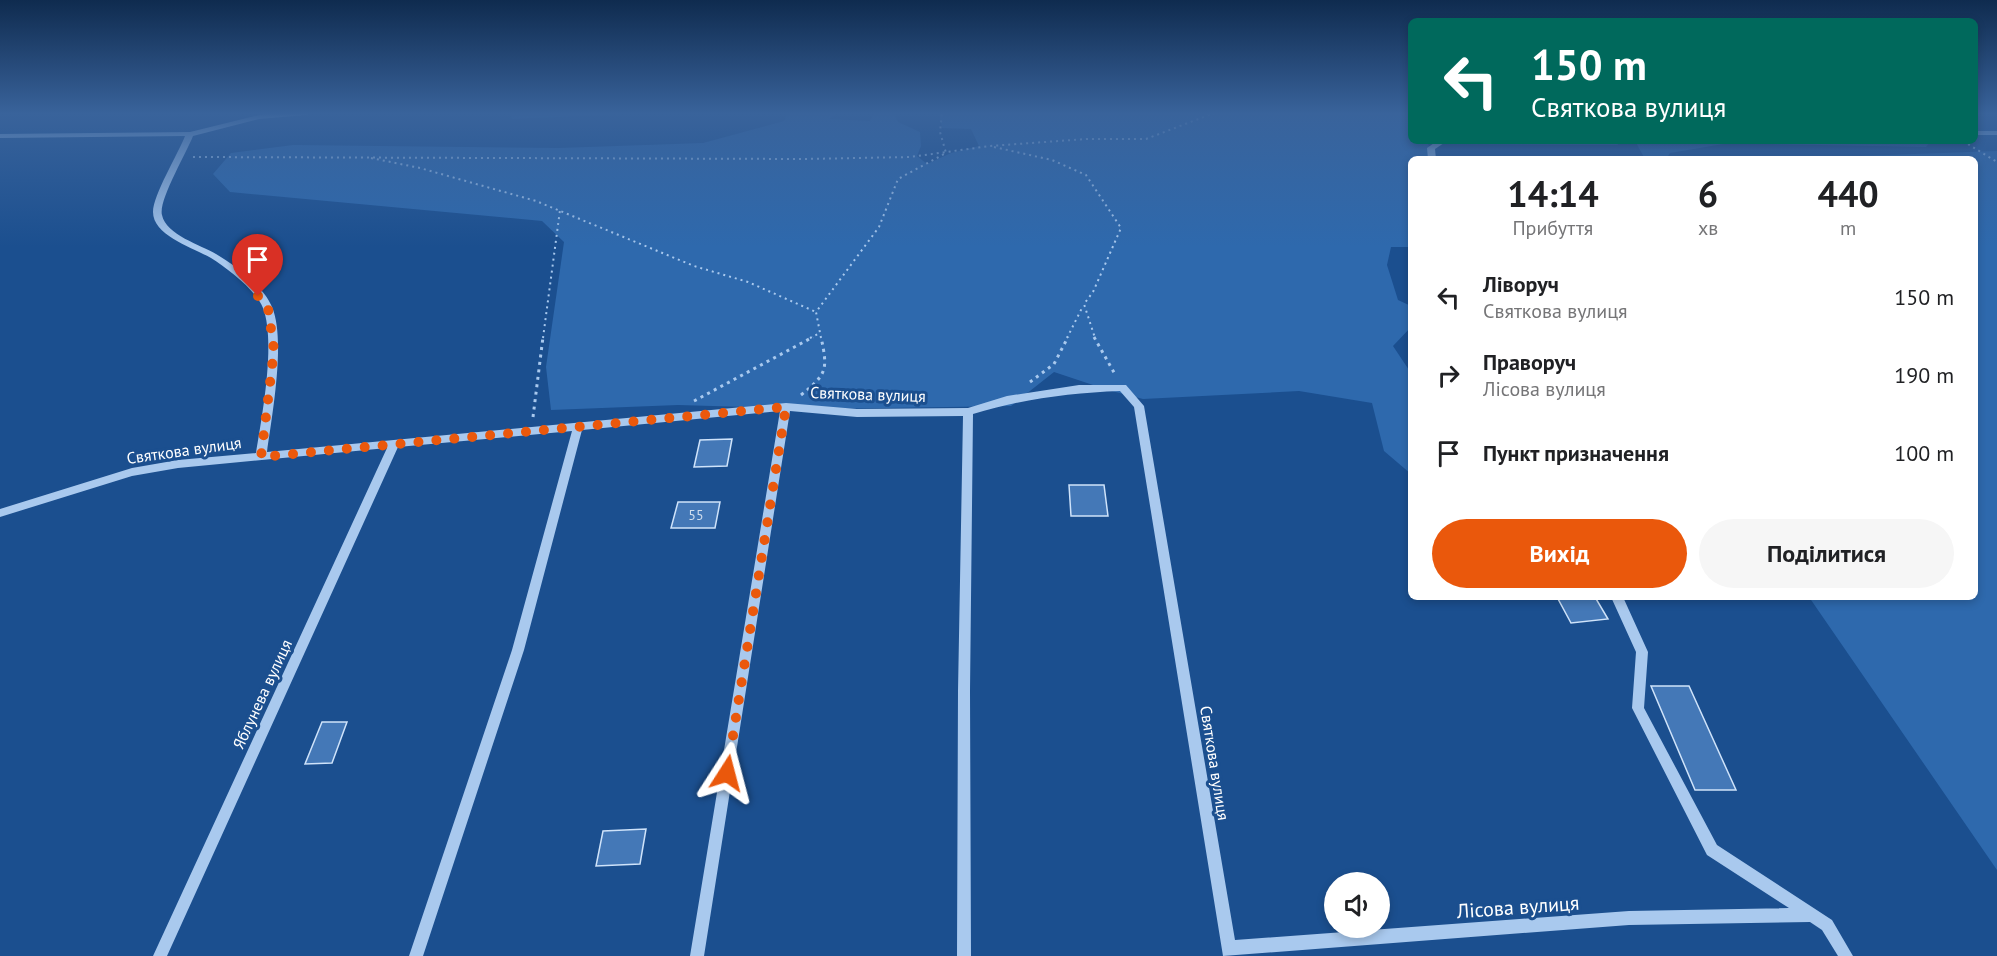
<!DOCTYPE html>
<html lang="uk">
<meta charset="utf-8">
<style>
body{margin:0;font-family:"PT Sans",sans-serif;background:#f6f6f6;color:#202124;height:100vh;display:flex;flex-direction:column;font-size:22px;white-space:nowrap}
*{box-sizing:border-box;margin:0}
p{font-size:20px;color:#757577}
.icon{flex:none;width:33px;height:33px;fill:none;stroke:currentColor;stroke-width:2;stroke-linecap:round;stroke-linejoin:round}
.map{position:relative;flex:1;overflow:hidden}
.panel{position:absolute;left:1408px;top:156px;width:570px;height:444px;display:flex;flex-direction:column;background:#fff;border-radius:9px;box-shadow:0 3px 9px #0003}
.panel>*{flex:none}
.hud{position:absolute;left:1408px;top:18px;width:570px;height:126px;border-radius:9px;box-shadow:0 3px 9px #0003;background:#00695c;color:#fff;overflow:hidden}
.buttons{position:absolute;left:1324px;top:872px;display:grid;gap:12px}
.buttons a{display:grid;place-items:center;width:66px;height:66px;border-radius:50%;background:#fff;box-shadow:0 3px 9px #0003;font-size:30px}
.pin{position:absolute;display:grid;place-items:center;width:51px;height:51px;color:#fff;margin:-62px -26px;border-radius:50% 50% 50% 0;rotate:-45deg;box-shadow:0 0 6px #0007}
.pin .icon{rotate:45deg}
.me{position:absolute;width:66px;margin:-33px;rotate:9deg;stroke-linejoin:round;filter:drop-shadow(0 0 4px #0008)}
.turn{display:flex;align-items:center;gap:21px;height:126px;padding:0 24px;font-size:27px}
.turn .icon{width:78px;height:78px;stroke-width:2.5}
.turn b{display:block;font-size:42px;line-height:51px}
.eta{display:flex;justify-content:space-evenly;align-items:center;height:102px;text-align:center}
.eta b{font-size:36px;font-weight:700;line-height:42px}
.primary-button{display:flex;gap:12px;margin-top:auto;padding:12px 24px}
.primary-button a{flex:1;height:69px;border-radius:36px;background:#ea580c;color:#fff;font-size:24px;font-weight:700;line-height:69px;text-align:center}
.primary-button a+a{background:#f6f6f6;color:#202124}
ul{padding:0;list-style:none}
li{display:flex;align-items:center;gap:18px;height:78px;padding:0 24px}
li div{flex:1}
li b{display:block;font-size:22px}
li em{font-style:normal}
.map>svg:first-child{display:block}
.green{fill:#2e69ad}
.building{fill:#4478b7;stroke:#cfe3fa;stroke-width:1.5}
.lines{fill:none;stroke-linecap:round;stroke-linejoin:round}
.path-far1{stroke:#a9c9ee;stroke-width:2;stroke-dasharray:2 4;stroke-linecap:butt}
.path{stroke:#a9c9ee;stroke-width:3;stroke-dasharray:3 4.5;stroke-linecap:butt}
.minor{fill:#a9c9ee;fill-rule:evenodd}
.route{stroke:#ea580c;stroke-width:10;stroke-dasharray:0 18}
.labels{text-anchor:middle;stroke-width:6;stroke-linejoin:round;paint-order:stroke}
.number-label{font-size:14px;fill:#d0dded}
.street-label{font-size:16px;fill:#fff;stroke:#1b4f8f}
.near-street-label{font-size:20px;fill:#fff;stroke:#1b4f8f}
</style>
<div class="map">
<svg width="1997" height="956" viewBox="0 0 1997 956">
<rect width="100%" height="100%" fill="#1b4f8f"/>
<path class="green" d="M510,113h212l-99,1 -111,5z
M788,113h49l-8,6 41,2 4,-8h19l5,9 22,10 1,14 -4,10 10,8 24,-11 28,-7 -8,-17 -29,-1 -3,-15h472l1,28h204l2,4 -190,-1 7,15h-23l-1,88h-20l-4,18 11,35 13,6v21l-18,19 18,27v101l-27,-23 -12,-48 -73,-12 -156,8 -35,-9 -54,-18 -43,34 -189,3 -144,-4 -127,5 -5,-43 18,-125 -22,-21 -312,-29 -17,-18 18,-21 62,-8 266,3 144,-5 81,-22z
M1635,141h106l-71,12 -4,6h-21z
M1762,141h169l-5,6 -159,-3z
M1997,151v719l-188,-273h167v-438h-143l-1,-2z"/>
<path class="building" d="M732,439l-5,27 -33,1 6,-27z
M1069,485h35l4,31h-37z
M678,502h42l-5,26h-44z
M1557,597h38l13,22 -37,4z
M1651,686h38l47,104h-41z
M322,722h25l-15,41 -27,1z
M646,829l-6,35 -44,2 7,-35z"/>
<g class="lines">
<path class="path-far1" d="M1963,141l34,21
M994,147l58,13 34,15 35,53 -28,64 -9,12 11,34
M193,157l611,2 106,-2 80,-11 96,-7h60l68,-26
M371,158l49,10 116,33 158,65 54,16 68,30
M543,338l17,-128
M810,338l10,-5
M821,338l-5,-26 63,-85 19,-48 48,-26 -6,-21 2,-19
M1067,338l16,-32"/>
<path class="path" d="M1094,337l22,39
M1030,382l24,-18 14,-27
M801,395c26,-21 27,-25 20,-58
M694,401l119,-64
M533,417l10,-80"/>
<path class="minor" d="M281,113h29l-4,2 -47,4 -66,17c-6,16 -35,65 -31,79 4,20 39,30 54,39 20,12 47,31 56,53 14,32 0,109 -5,145l519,-49 71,6 111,-1 39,-12 72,-11h47l18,21 91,534 394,-29 160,-3 -82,-53 -75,-147 4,-56 -25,-55h12l25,55 -4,56 73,137 115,75 21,36h-15l-16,-26 -12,-8 -181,3 -406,31 -89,-549 -14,-16c-50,2 -99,8 -147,23l-3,277 1,265h-14l1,-265 5,-275 -106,1 -67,-6 -86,545h-14l90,-545 -198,19 -58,220 -101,306h-14l103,-306 60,-219 -174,16 -231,509h-14l234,-508 -209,20 -46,8 -132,41v-8l132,-41 46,-8 78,-7c6,-37 20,-111 7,-145 -7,-18 -36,-40 -52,-50 -17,-10 -58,-22 -58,-46 0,-17 25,-58 32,-76l-185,2v-4l190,-2 69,-17z
M1976,131h21v4h-21z
M1437,141h10l-12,8 1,10h-8l-1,-11z"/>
</g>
<linearGradient id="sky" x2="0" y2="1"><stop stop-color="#0f2b4f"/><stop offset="0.46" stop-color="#39639b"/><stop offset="1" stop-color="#39639b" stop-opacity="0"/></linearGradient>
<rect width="1997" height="247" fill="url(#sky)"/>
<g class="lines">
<path class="route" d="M258,296l10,12 6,42 -13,107 525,-50 -59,366"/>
</g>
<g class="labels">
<g class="number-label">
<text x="696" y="520">55</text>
</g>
<g class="street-label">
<text transform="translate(868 394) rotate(2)" y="6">Святкова вулиця</text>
<text transform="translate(184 450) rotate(-8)" y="6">Святкова вулиця</text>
<text transform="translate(262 694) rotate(-65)" y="6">Яблунева вулиця</text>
<text transform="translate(1215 763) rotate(81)" y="6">Святкова вулиця</text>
</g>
<g class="near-street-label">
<text transform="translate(1518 907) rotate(-4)" y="7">Лісова вулиця</text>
</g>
</g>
</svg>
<div class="buttons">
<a><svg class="icon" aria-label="sound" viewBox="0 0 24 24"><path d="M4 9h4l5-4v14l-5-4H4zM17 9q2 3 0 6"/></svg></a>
</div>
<div class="pin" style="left:258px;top:296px;background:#d93025"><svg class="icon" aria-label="arrive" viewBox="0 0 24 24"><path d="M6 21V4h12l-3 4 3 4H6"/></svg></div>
<svg class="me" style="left:727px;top:773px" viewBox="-20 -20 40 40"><path d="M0-17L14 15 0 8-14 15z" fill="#ea580c" stroke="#fff" stroke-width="4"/></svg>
<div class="hud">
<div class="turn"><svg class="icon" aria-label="left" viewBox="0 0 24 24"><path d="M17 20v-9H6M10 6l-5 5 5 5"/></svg><div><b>150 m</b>Святкова вулиця</div></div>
</div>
<section class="panel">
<div class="eta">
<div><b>14:14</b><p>Прибуття</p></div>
<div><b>6</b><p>хв</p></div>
<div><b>440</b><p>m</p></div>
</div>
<ul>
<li><svg class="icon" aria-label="left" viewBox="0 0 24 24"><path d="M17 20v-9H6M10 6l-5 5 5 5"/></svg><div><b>Ліворуч</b><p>Святкова вулиця</p></div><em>150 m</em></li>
<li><svg class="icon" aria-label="right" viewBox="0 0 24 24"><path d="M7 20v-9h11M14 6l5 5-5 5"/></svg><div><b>Праворуч</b><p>Лісова вулиця</p></div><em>190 m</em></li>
<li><svg class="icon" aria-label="arrive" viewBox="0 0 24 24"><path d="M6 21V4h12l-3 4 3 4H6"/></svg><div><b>Пункт призначення</b></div><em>100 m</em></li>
</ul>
<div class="primary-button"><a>Вихід</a><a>Поділитися</a></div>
</section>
</div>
